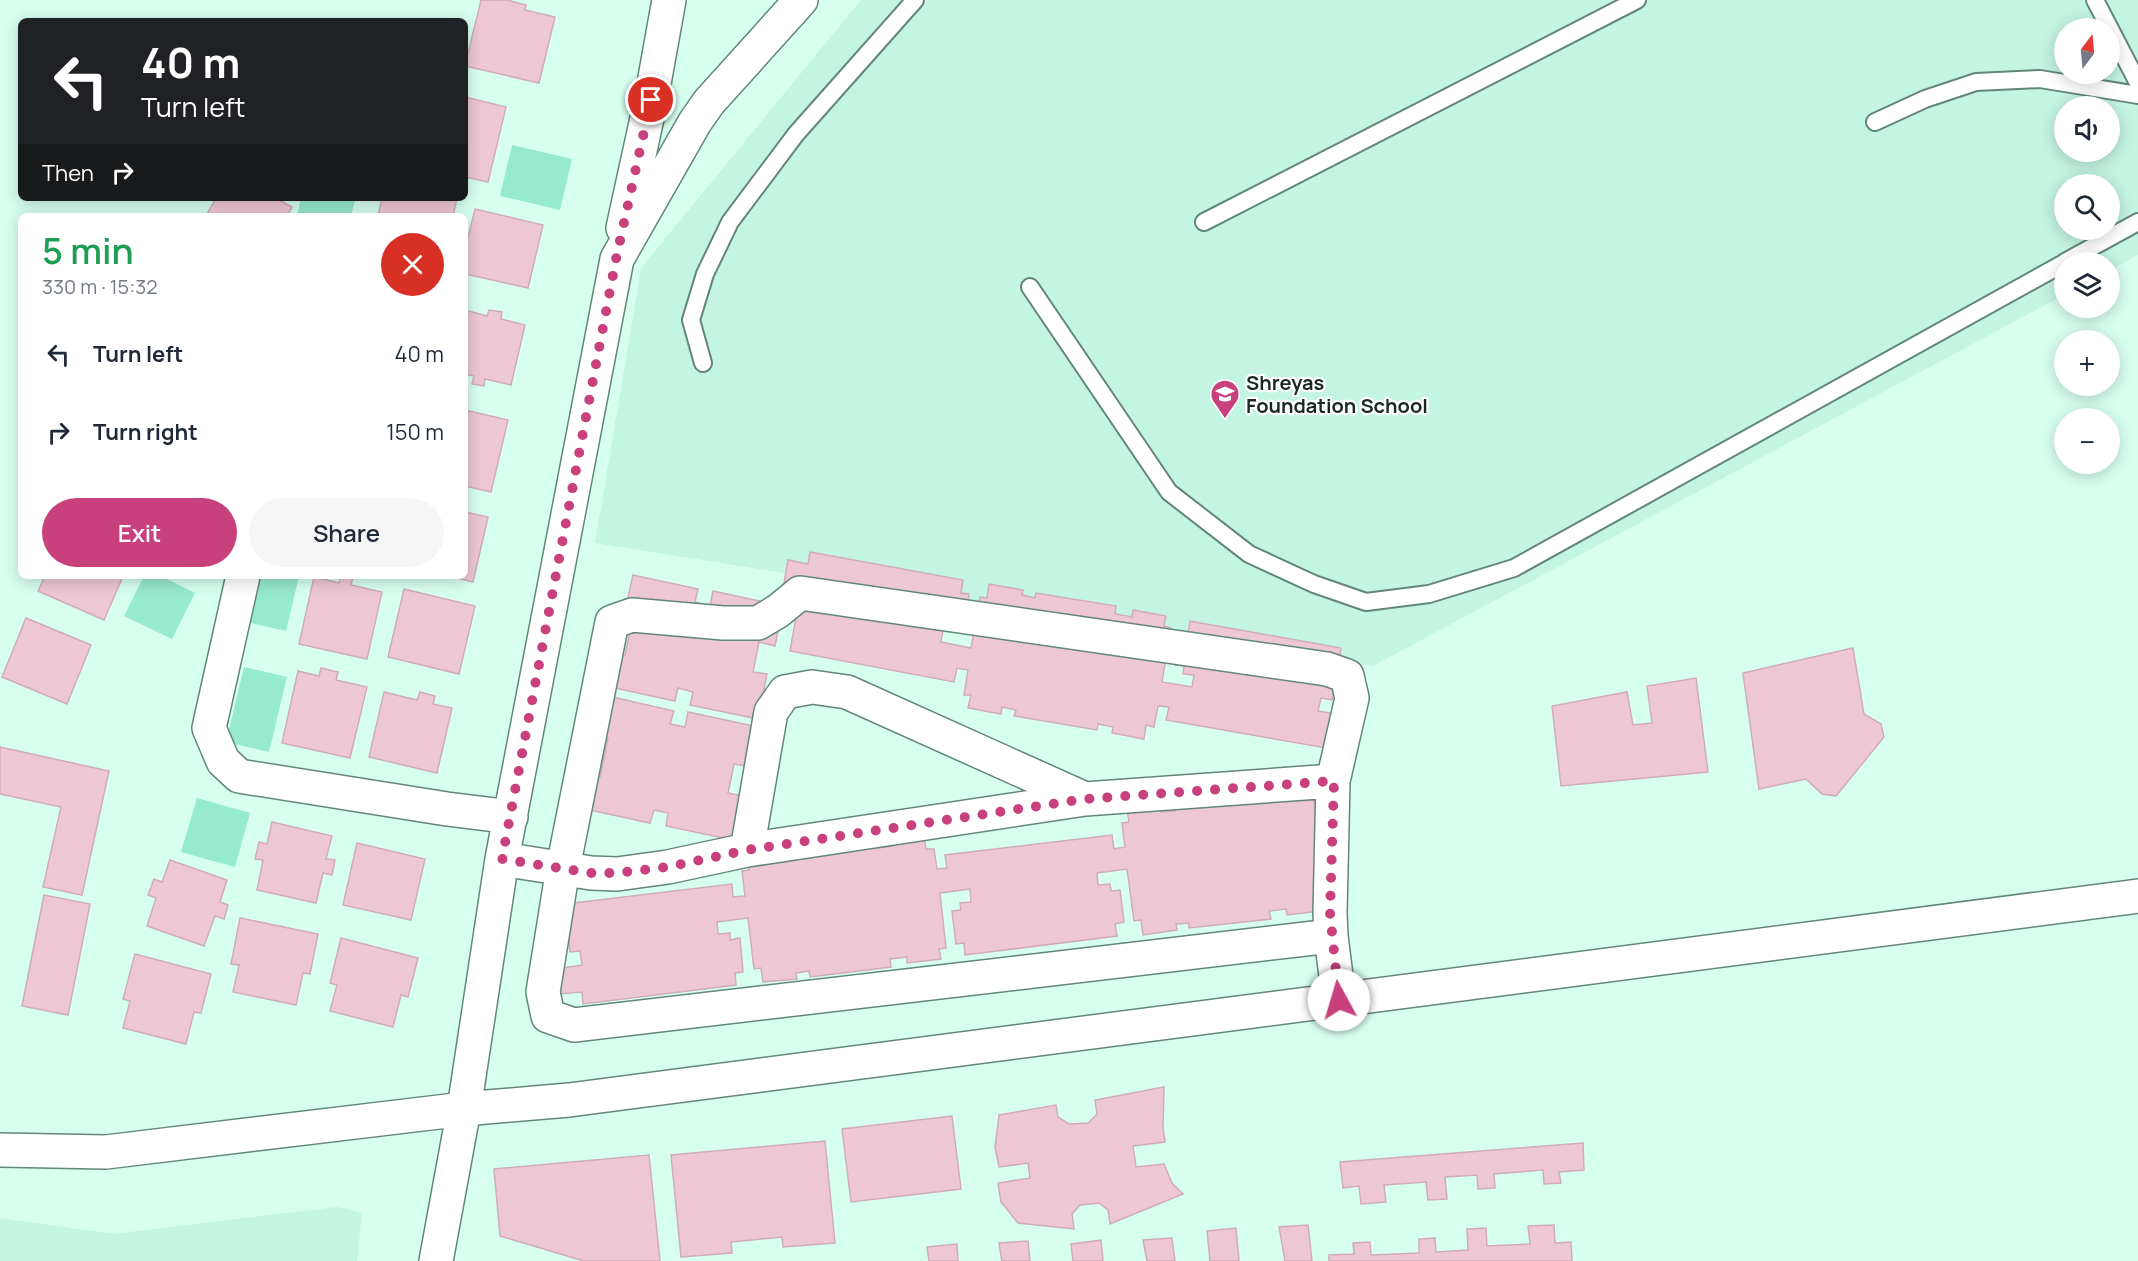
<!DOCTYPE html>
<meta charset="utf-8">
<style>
body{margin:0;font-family:Manrope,sans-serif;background:#f6f6f7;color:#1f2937;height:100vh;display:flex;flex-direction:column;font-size:22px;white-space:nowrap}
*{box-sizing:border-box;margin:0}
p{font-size:20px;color:#747a83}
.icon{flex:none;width:33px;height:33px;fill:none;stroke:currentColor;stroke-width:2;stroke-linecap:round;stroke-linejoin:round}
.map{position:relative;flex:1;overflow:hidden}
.side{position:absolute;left:18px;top:213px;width:450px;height:366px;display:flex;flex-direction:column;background:#fff;border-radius:9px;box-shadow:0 3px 15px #0003}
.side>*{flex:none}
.banner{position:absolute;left:18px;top:18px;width:450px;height:183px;border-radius:9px;box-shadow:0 3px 15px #0003;background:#202124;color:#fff;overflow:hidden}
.needle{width:39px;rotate:16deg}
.fabs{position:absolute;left:2054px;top:18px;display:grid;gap:12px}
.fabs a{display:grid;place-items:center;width:66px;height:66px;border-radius:50%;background:#fff;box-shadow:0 3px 15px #0003;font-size:30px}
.pin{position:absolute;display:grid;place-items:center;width:51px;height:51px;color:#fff;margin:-26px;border:3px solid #fff;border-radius:50%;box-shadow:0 2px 6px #0007}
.me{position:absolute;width:66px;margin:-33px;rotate:354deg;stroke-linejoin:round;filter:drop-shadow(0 0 4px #0008)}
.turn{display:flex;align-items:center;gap:21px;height:126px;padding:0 24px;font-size:27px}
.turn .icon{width:78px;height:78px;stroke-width:2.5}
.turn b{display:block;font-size:42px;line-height:51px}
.then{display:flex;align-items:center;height:57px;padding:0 24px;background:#0003;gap:12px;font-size:22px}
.round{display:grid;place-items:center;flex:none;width:63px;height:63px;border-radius:32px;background:#f6f6f7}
.head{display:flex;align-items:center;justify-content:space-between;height:102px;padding:0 24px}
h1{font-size:36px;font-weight:600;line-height:45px;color:#1e9e55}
.button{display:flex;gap:12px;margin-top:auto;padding:12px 24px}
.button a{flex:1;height:69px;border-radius:36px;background:#c8407c;color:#fff;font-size:24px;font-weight:600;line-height:69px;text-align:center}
.button a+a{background:#f6f6f7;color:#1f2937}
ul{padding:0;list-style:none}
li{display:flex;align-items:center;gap:18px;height:78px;padding:0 24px}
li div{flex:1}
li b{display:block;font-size:22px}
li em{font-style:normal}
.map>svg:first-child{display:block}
.built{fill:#c4f4e2;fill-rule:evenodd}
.green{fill:#96eacd}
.building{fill:#edc7d3;stroke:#d1acb8;stroke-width:1.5}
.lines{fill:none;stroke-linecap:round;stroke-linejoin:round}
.service-casing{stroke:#628779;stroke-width:20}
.minor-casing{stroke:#628779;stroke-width:36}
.tertiary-casing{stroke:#628779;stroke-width:36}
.service{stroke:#fff;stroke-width:16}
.minor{stroke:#fff;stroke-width:33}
.tertiary{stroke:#fff;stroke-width:33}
.route{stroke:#c8407c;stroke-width:10;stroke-dasharray:0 18}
.labels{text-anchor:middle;stroke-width:4.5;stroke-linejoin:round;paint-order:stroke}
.poi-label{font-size:20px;font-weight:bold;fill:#192823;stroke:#fff;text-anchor:start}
</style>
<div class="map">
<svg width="2138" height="1261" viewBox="0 0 2138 1261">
<rect width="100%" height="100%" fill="#d7fff0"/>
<path class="built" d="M861,0h1277v255l-29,16v-9h-45v33l-691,371 -778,-123 46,-275zM2064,28h45v46h-45zM2064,106h45v46h-45zM2064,184h45v46h-45z
M337,1207l25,6 -5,48h-357v-43l113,16z"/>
<path class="green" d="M512,145l60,14 -12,51 -60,-14z
M301,198h43l11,2 -4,16h-54z
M144,576h17l34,17 -23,46 -48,-23z
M257,576h42l-13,55 -40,-9z
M244,667l43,10 -18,75 -43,-10z
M197,798l53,15 -15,54 -54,-15z"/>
<path class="building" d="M481,0h26l19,5 -1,5 30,7 -16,66 -74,-17z
M465,97l41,10 -18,75 -23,-5z
M216,198h60l16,9 -5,9h-81z
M382,198h75l-4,18h-75z
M475,209l68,16 -15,63 -63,-14v-24z
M465,310l22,6 2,-6 13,2 -1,7 24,6 -14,60 -26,-6 -1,7 -12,-2 2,-8 -9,-2z
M465,410l43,10 -17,72 -26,-6z
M465,512l23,5 -15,65 -24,-6h16z
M810,552l153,28 -2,13 8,1 -5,32 -9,-1 -1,7 -11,-2 -2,12 30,6 9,-51 7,1 2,-14 34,6 -1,5 13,3 1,-5 80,13 -1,8 17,3 1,-7 33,6 -2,10 7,2 -9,54 30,5 2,-12 -11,-1 1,-8 -9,-1 5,-33 8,2 2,-13 151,27 -2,13 2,34 -8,-1 -1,6 -11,-2 -3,13 30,5 -16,33 -166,-29 3,-13 -11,-1 -4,21 -8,-2 -2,14 -32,-6 1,-6 -15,-3 -1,6 -83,-14 2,-6 -14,-3 -1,7 -33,-6 3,-13h-7l4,-25 -11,-2 -3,14 -164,-31 8,-45 -15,-17 5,-29 20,4z
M633,575l65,14 -3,13 15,4 3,-15 70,15 -8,40 -16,-4 -6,30 14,2 -9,45 -68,-14 3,-13 -15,-4 -3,13 -65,-14 7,-34 8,2 8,-38 -9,-2z
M45,576h78l-19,44 -66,-29z
M341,576l12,2 -2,7 31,7 -15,67 -68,-15 15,-67 25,6z
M404,589l71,17 -16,68 -71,-17z
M26,618l65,27 -24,59 -65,-27z
M1853,648l11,66 17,10 3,13 -48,59 -14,-2 -16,-15 -47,10 -16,-116z
M321,668l17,4 -2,8 31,7 -17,71 -68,-15 16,-72 21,5z
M1696,678l12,94 -147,14 -9,-80 75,-14 6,33 19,-2 -5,-37z
M384,692l33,8 3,-8 15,4 -2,8 19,4 -15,65 -68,-16z
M608,696l66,15 -4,13 15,3 3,-15 70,15 -8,40 -16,-3 -6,29 15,3 -10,44 -67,-14 2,-13 -14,-3 -4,13 -65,-14 7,-34 8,2 8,-39 -9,-2z
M0,747l109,24 -27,124 -39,-8 18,-80 -61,-13z
M1304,788l2,13 8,-1 12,100 -6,11 -33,4 -1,-6 -17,2 2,8 -82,9v-5l-13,1 1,6 -34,5 -2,-15 -7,1 -7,-52 -30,4 1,12 12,-1 1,7 9,-1 4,32 -9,2 2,12 -152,19 -1,-12 -8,1 -4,-33 9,-1 -1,-7 11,-1 -1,-13 -30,4 6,55 -7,1 2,10 -34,4v-6l-17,2 1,8 -81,10 -1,-6 -13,2 1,6 -34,3 -2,-14 -7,1 -6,-51 -31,4 1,12 12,-1v7l10,-2 3,34 -8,1 1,12 -153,19 -1,-12 -23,2 -3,-25 26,-4 -2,-14 -10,1 -5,-48 167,-20 1,13 12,-1 -3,-25 7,-1 -1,-12 129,-16 1,6 15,-2 -1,-6 32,-4 2,13h8l3,20 10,-1 -2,-13 167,-20 2,14 11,-2 -3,-24 7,-1 -2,-13 33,-4 1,7 14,-1 -1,-8z
M272,822l60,14 -6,23 9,1 -3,15 -9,-2 -7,30 -59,-13 6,-30 -8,-1 4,-17 8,2z
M357,843l68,16 -14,61 -68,-15z
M170,860l57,20 -7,22 8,3 -4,14 -9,-3 -11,30 -57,-20 9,-28 -8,-3 6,-16 8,3z
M44,895l46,9 -22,111 -46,-9z
M240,918l78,16 -8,40 -7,-1 -7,32 -63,-13 6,-27 -8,-1z
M341,938l77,20 -10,39 -7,-2 -8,32 -63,-16 7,-26 -7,-2z
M135,954l76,20 -10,39 -7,-1 -8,32 -63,-16 7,-27 -7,-2z
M1164,1087l-1,40 2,15 -32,4 3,21 28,-3 8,19 11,11 -73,30 -2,-14 -9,-7 -19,2 -8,9 2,15 -56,-6 -17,-21 -3,-19 32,-5 -2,-15 -29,4 -4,-20 4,-32 57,-10 2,12 11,7 19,-1 9,-9 -2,-14z
M952,1116l9,73 -110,13 -9,-73z
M825,1141l10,102 -52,4 -1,-10 -51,5 1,11 -51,4 -10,-102z
M1583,1143l1,27 -25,2 2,11 -17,1 -1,-14 -49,4 1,14 -17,1 -1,-14 -32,2 2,22 -19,1 -2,-18 -42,3 2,17 -25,2 -2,-18 -16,2 -3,-26z
M649,1155l11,106h-76l-84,-25 -6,-67z
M1308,1225l4,36h-27l-6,-34z
M1554,1225l1,18 16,-1 1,19h-243v-6l25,-1 -1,-11 17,-1 1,13 48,-2v-14l16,-1 1,14 32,-2 -1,-21 19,-1 1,18 43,-2 -2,-18z
M1236,1228l3,33h-29l-3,-30z
M1172,1238l3,23h-28l-4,-21z
M1101,1240l2,21h-30l-2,-17z
M1028,1241l2,20h-28l-3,-18z
M957,1244l1,17h-29l-2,-14z"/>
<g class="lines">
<g class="service-casing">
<path id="service" d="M2095,0l43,83
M1875,122l50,-23 51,-17 64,-3 98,16
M1204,222l433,-222
M2065,262l73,-40
M1030,287l139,205 80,62 65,30 52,18 63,-8 85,-26 550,-305
M703,363l-12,-43 14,-46 25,-52 66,-88 119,-134"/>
</g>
<g class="minor-casing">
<path id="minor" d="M623,228l28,-128 18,-100
M243,576l-34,152 14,33 16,15 208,33 64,8
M1085,799l248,-18 -3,132 1,23 -757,89 -26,-9 -5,-24 20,-124 49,-246 20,-7 91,8h35l20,-12 22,-18 527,76 20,7 5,22 -19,83
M502,859l89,14 26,1 51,-7 79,-17 338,-51 -238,-107 -35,-5 -27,5 -14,20 -24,138
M1331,936l8,64
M436,1261l28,-152 38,-250 115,-600 78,-137 14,-20 92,-102"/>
</g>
<g class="tertiary-casing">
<path id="tertiary" d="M0,1150l106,2 358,-43 105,-9 1569,-204"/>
</g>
<use href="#service" class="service"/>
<use href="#minor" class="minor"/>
<use href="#tertiary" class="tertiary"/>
</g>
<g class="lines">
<path class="route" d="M651,100l-35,159 -114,600 89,14h26l51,-6 79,-17 338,-51 249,-18 -4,132 9,87"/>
</g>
<defs>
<g id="school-pin" transform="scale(1.5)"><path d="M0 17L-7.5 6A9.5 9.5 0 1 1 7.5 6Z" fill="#c8407c" stroke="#fff"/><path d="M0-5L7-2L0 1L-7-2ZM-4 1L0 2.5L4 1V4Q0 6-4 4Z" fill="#fff"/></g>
</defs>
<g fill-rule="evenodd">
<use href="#school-pin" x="1225" y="394"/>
</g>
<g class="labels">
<g class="poi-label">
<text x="1246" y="390">Shreyas<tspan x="1246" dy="23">Foundation School</tspan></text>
</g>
</g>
</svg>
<div class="fabs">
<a><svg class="needle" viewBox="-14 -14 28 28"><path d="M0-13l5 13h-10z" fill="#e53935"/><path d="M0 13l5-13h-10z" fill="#747a83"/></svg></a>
<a><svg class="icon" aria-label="sound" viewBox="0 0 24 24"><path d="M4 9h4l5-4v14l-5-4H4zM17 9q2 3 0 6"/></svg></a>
<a><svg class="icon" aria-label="search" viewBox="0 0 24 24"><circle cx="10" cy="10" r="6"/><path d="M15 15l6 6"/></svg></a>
<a><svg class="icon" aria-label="layers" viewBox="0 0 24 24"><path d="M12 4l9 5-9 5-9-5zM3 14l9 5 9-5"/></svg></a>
<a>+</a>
<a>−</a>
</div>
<div class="pin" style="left:651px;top:100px;background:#d93025"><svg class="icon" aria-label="arrive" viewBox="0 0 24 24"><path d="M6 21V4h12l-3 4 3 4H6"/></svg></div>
<svg class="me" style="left:1339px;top:1000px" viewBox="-20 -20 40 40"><circle r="19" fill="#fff"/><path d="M0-13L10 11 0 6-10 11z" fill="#c8407c"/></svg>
<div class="banner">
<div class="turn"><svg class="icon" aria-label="left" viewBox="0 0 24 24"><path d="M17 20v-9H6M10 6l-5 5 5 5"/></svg><div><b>40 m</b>Turn left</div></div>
<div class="then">Then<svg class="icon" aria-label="right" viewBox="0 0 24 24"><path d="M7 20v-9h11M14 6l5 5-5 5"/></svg></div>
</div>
<section class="side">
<div class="head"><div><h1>5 min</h1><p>330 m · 15:32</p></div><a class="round" style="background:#d93025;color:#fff"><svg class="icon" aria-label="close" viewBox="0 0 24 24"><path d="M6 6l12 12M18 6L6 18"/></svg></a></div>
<ul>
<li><svg class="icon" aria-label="left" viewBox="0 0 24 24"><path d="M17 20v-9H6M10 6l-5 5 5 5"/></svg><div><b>Turn left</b></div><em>40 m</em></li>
<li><svg class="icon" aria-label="right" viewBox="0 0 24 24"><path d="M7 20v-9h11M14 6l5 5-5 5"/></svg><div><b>Turn right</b></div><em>150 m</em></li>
</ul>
<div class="button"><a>Exit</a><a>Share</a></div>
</section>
</div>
